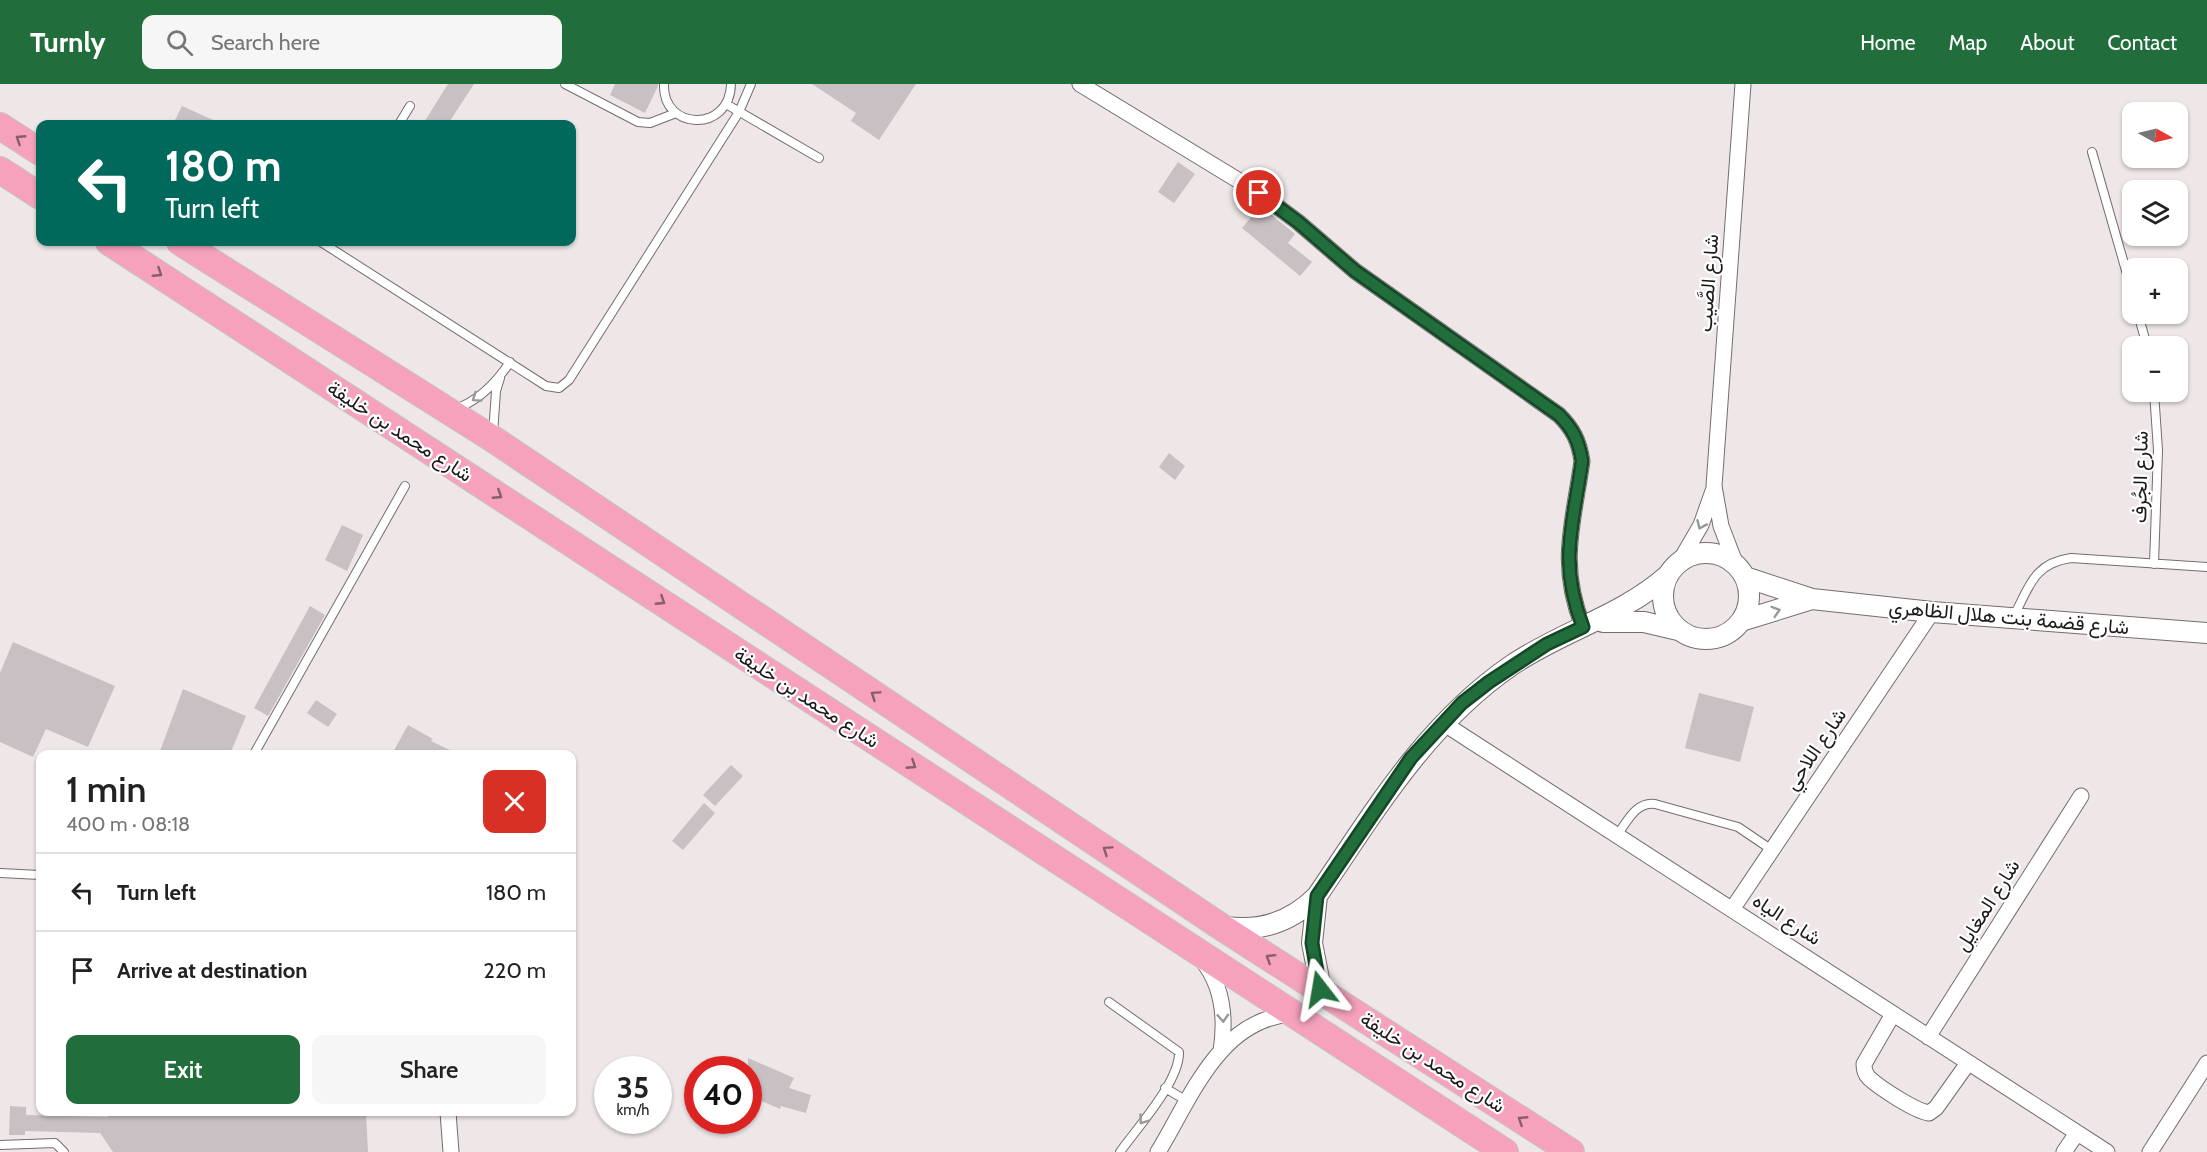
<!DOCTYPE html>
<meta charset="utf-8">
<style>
body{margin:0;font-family:Cabin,Vazirmatn,sans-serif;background:#f6f6f6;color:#222;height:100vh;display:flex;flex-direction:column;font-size:22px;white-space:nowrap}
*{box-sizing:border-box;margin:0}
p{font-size:20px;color:#767676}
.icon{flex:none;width:33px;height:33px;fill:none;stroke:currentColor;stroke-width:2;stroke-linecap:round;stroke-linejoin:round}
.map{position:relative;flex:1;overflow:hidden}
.details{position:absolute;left:36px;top:666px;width:540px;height:366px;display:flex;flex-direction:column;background:#fff;border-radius:12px;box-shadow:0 2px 4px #0004}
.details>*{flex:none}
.top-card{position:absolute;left:36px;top:36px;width:540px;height:126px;border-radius:12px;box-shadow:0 2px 4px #0004;background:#00695c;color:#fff;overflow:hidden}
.needle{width:39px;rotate:98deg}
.buttons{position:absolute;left:2122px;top:18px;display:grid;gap:12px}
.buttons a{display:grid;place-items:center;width:66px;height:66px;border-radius:12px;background:#fff;box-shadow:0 2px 4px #0004;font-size:30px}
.speed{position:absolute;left:594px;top:972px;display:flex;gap:12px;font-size:30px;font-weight:700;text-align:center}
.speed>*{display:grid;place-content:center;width:78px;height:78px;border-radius:50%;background:#fff;box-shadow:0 2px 4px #0004;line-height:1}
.speed small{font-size:15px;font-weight:400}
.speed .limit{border:9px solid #d22;background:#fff;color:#111}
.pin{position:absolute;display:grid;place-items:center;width:51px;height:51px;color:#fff;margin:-26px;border:3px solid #fff;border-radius:50%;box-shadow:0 2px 6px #0007}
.me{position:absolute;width:66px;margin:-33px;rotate:346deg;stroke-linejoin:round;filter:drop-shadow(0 0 4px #0008)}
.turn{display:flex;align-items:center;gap:21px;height:126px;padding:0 30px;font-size:27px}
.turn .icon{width:78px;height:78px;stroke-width:2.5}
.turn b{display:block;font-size:42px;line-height:51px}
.round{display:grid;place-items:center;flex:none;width:63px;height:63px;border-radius:12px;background:#f6f6f6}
.head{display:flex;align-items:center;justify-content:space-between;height:102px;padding:0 30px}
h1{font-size:36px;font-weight:600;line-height:45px}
.action{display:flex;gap:12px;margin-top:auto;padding:12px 30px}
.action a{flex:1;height:69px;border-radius:12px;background:#216d3b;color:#fff;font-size:24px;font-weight:600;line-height:69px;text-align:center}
.action a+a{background:#f6f6f6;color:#222}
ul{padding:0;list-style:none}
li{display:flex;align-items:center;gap:18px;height:78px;padding:0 30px;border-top:2px solid #e0e0e0}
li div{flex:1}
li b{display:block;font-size:22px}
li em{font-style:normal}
header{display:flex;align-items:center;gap:36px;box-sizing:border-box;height:84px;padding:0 30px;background:#216d3b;color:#fff}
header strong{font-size:28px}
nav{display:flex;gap:33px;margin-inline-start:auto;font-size:21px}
.search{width:420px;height:54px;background:#f6f6f6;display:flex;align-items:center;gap:15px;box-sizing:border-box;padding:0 21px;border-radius:12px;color:#767676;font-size:22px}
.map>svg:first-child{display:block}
.building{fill:#c8c0c2}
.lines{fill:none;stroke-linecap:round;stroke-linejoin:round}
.service-casing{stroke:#746d6f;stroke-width:10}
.minor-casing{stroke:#746d6f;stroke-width:17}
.tertiary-casing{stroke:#746d6f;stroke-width:22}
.trunk-casing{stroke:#c4c3c3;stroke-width:28}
.service{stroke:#fff;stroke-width:8}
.minor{stroke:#fff;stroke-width:15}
.tertiary{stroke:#fff;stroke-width:20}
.trunk{stroke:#f6a2bc;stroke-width:26}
.oneway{stroke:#895e6b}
.oneway2{stroke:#999898}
.route-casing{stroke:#154726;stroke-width:15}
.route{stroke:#216d3b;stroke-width:10}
.labels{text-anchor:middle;stroke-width:4.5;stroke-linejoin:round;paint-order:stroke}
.street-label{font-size:20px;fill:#1c191a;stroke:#fff}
</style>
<header>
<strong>Turnly</strong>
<div class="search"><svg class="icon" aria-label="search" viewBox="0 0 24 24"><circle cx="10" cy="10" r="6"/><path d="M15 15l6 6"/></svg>Search here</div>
<nav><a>Home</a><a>Map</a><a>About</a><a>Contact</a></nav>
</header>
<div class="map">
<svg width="2207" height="1068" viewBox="0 0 2207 1068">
<rect width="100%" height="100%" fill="#eee6e7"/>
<path class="building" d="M448,0h26l-26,40h-25z
M615,0h43v2l-13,27 -35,-18z
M812,0h104l-37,56 -28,-19 5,-8z
M182,22l40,18h-49z
M1178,78l17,12 -21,29 -16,-11z
M1261,122l34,28 -7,9 24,19 -12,14 -58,-48z
M1169,369l16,13 -10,14 -16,-13z
M342,441l21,10 -16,36 -22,-11z
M310,522l15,9 -57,101 -14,-8z
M13,558l102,44 -27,61 -42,-18 -13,28 -33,-15v-69z
M183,605l63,27 -16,38h-71z
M1699,609l55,14 -14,55 -55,-14z
M316,616l21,14 -9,13 -21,-14z
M408,641l25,14 -2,2 27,13h-66z
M731,681l12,11 -28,30 -12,-11z
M704,719l11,10 -32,37 -11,-9z
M748,974l46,20 -5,10 22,7 -5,18 -25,-7 -1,3 -32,-14z
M10,1022l16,1v8l82,2v-5h258l2,40h-255l-13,-19 -75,-2v4h-16z"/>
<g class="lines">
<g class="service-casing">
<path id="service" d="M565,0l73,38 12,1 26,-10
M664,0c-2,47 66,49 67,0
M726,20l93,54
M399,40l11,-18
M2092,68l41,143
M321,158l225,144 13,2 10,-8 170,-268 12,-28
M2138,230l9,32
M2154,308l4,58 -4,114
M455,325c24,-8 41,-26 55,-47
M493,350l3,-43 4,-13
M2014,532c15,-29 20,-53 57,-58l136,9
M254,670l151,-268
M1618,750c10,-14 18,-32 37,-30l83,23 34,23
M0,789l40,2
M1109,918l70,50c1,29 -42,76 -59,100
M1165,1004l22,13
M0,1061l55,-2 9,9"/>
</g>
<g class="minor-casing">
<path id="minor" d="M1080,0l179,109 39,29 57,49 204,144c14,14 20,26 23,46 -9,64 -24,102 1,166
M1680,477l21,-36 12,-34
M1736,481l-15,-39 -7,-40 29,-402
M1443,639l664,429
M1733,824l199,-296
M1202,876c21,26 24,59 19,91
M1893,930l-29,50c0,6 1,10 5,14 11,10 46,33 60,35l7,-5 32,-45
M1928,953l153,-241
M448,1028l3,40
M1158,1068c33,-54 61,-133 134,-138
M2064,1068l13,-19
M2150,1068l57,-89"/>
</g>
<g class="tertiary-casing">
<path id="tertiary" d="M1663 512a43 43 0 1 1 86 0a43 43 0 1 1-86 0Z
M1745,493l67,22 120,13 275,21
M1741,537l71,-22
M1603,538h41l34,8
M1317,812l-5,47 9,46
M1222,842c37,7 68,-3 95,-30 57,-84 109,-172 195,-231 50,-34 110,-49 156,-90"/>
</g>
<g class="trunk-casing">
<path id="trunk" d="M0,42l40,26
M0,86l40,26
M109,158l1396,910
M180,158l313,197 727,487 351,226"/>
</g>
<use href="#service" class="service"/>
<use href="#minor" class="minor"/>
<use href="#tertiary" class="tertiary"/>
<use href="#trunk" class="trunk"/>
</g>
<defs><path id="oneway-chevron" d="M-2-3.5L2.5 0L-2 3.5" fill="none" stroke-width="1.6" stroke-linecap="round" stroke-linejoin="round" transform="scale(1.5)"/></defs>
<g class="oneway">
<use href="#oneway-chevron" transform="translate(20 55) rotate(-147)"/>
<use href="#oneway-chevron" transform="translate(158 189) rotate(33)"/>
<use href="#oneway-chevron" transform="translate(498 411) rotate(33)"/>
<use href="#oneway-chevron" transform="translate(661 517) rotate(33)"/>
<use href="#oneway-chevron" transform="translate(875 611) rotate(-146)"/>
<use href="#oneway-chevron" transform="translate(912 681) rotate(33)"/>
<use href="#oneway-chevron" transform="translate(1107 766) rotate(-146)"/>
<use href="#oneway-chevron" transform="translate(1270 874) rotate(-148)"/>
<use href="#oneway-chevron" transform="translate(1522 1036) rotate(-147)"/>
</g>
<g class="oneway2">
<use href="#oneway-chevron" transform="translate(476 314) rotate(145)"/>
<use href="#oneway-chevron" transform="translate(1701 441) rotate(114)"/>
<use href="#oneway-chevron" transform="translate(1776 527) rotate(-17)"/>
<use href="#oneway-chevron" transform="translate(1223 934) rotate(87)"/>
<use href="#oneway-chevron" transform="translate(1143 1036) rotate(125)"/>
</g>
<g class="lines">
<g class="route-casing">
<path id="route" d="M1259,109l39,29 57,49 204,144c14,14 20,26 23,46 -9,65 -24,101 1,166l-36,17 -58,38 -27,21 -51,55 -94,138 -5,47 8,46"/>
</g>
<use href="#route" class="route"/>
</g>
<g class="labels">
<g class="street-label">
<text transform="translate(1708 199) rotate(-86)" y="7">شارع الصَّيب</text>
<text transform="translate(400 347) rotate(33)" y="7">شارع محمد بن خليفة</text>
<text transform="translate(2140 393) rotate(-89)" y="7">شارع الجُرف</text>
<text transform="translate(2009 533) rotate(5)" y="7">شارع قضمة بنت هلال الظاهري</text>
<text transform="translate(807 613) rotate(33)" y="7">شارع محمد بن خليفة</text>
<text transform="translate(1815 665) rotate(-56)" y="7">شارع اللاحي</text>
<text transform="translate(1987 821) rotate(-58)" y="7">شارع المغايل</text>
<text transform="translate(1787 835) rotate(33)" y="7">شارع الياه</text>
<text transform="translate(1433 978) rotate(33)" y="7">شارع محمد بن خليفة</text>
</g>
</g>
</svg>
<div class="buttons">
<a><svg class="needle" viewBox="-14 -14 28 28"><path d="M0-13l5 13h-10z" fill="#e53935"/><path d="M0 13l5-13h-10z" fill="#767676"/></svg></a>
<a><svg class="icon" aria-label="layers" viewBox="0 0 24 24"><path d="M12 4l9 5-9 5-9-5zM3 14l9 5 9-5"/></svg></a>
<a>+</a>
<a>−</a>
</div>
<div class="speed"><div>35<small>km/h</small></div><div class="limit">40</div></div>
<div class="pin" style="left:1259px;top:109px;background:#d93025"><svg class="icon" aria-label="arrive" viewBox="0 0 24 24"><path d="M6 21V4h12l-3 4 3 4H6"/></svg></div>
<svg class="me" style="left:1320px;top:905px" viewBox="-20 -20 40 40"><path d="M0-17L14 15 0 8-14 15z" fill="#216d3b" stroke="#fff" stroke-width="4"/></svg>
<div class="top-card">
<div class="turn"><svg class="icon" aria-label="left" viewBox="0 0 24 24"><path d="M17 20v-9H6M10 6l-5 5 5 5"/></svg><div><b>180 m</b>Turn left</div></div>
</div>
<section class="details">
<div class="head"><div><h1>1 min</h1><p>400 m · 08:18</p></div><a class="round" style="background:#d93025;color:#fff"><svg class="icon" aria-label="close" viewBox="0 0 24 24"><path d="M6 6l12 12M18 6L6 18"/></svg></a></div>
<ul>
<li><svg class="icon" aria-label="left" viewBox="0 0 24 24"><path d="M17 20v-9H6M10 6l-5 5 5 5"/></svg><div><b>Turn left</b></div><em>180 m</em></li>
<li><svg class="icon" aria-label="arrive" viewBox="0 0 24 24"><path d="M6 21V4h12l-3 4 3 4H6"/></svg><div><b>Arrive at destination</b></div><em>220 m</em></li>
</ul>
<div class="action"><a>Exit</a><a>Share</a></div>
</section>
</div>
